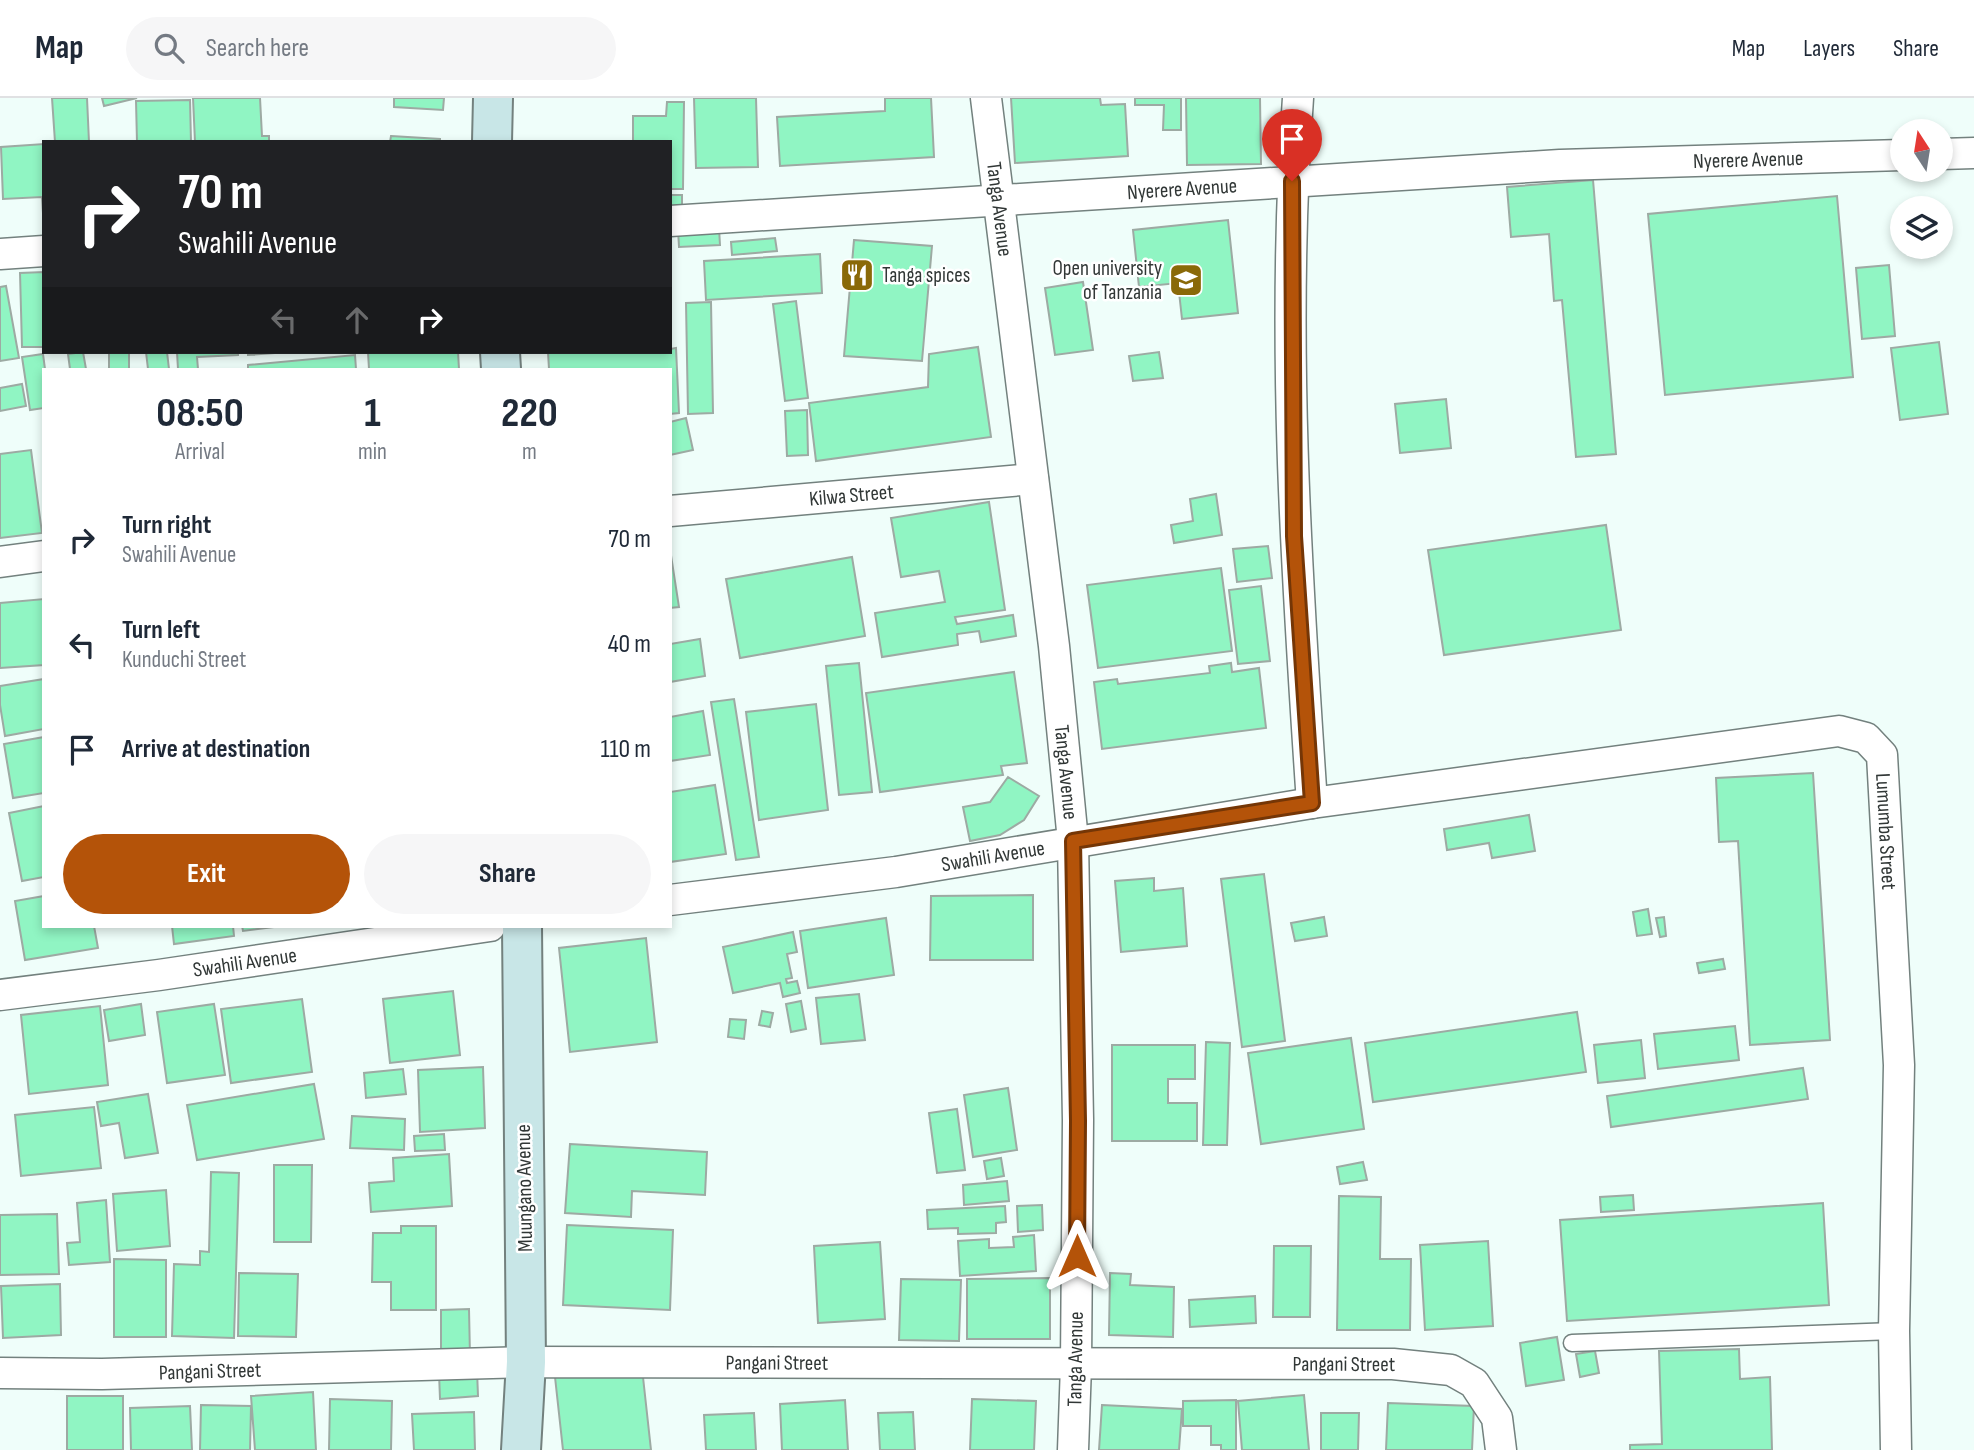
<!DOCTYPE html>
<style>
body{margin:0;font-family:"Sofia Sans Condensed",sans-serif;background:#f6f6f7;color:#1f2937;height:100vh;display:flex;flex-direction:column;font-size:26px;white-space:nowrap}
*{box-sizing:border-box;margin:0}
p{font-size:23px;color:#747a83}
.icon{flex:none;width:38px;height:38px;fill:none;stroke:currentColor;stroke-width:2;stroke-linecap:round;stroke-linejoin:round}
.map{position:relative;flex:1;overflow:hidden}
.panel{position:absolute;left:42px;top:270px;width:630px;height:560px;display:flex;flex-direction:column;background:#fff;border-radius:0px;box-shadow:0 4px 10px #0003}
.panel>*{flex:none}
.top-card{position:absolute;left:42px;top:42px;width:630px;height:214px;border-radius:0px;box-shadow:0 4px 10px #0003;background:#202124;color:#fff;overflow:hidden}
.needle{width:46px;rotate:348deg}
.controls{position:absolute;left:1890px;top:21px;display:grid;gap:14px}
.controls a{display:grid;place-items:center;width:63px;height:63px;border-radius:50%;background:#fff;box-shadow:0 4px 10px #0003;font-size:35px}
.pin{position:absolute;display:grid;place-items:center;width:60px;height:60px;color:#fff;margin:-72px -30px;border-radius:50% 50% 50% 0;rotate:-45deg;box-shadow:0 0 7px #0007}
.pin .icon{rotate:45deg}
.me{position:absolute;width:77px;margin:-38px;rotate:0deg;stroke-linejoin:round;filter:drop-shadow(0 0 5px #0008)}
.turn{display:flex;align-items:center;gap:24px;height:147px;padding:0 21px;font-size:32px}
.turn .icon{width:91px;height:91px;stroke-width:2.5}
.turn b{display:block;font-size:49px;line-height:60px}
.lanes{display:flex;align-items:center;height:66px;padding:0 21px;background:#0003;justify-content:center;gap:35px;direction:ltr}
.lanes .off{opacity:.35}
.eta{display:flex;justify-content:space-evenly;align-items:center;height:119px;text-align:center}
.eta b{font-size:42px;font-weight:700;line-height:49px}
.primary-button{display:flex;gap:14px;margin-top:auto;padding:14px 21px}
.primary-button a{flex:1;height:80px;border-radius:42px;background:#b45309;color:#fff;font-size:28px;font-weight:700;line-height:80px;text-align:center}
.primary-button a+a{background:#f6f6f7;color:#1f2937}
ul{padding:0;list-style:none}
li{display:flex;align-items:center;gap:21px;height:105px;padding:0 21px}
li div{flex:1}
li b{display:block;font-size:26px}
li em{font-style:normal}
header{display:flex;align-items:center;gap:42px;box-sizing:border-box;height:98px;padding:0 35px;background:#fff;border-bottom:2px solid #e0e1e3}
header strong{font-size:33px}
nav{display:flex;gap:38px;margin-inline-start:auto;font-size:24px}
.search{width:490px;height:63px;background:#f6f6f7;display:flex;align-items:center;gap:18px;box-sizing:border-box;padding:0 24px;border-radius:38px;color:#747a83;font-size:26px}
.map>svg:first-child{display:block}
.building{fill:#90f5c3;stroke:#9daaa3;stroke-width:2}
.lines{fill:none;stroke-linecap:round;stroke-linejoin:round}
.service-casing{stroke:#73817e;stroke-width:19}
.minor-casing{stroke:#73817e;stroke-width:33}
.secondary-casing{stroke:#73817e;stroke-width:42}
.service{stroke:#fff;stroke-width:16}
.minor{stroke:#fff;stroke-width:30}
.secondary{stroke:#c8e6e7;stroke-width:38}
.route-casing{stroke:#753606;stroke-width:18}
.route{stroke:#b45309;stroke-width:12}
.labels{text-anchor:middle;stroke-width:5;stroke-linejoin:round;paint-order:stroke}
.street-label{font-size:21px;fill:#313736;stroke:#fff}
.poi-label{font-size:21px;fill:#313736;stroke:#fff;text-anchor:end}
</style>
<header>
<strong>Map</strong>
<div class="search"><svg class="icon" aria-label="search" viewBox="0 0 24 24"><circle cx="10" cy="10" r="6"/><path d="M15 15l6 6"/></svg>Search here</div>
<nav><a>Map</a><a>Layers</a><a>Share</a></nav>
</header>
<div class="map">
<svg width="1974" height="1352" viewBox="0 0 1974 1352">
<rect width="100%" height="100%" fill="#effefa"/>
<path class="building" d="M52,0h35l2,44h-34z
M102,0h35l-33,8z
M193,0h67l2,38h7v6h-74z
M394,0h50l-1,12 -49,-3z
M694,0h62l2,69 -62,1z
M885,0h46l3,59 -154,9 -3,-49 108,-6z
M1011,0h89l1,7 24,-1 3,52 -113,7z
M1135,0h46v32h-18l1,-25h-29z
M1186,0h74l1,66 -74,1z
M190,2l1,42h-54l-1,-41z
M667,4h17l-1,87h-13v-47h-37v-26h33z
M391,38l49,3v3h-50z
M44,46v69h-1l-1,-16 -39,2 -2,-52z
M1593,82l23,274 -40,3 -14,-157 -8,1 -5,-67 -38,3 -4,-50z
M670,97h12v14l-12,1z
M1837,98l16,181 -188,18 -17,-181z
M1228,122l10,93 -56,6 -4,-36 -39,4 -6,-57z
M719,130l1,17 -41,2 -1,-17z
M775,140l2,13 -45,4 -1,-13z
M854,142l78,6 -10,115 -78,-5z
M820,156l2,39 -116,7 -2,-39z
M1889,167l6,71 -33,3 -6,-71z
M44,174v75h-22l-2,-74z
M1083,184l10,68 -38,5 -10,-67z
M6,188l13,72 -19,3v-74z
M796,203l12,97 -23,3 -12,-97z
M711,204l2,111 -25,1 -2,-111z
M1939,244l9,72 -48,6 -9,-72z
M978,249l13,90 -175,24 -7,-58 119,-16 1,-33z
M676,250l3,65 -9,1v-45h-121l-1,-17h122v-3z
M83,254l3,17h-16l-2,-15z
M109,254h20v17h-20z
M146,254h21l2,17h-21z
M177,254h61v3l-41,2 1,12h-20z
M248,254h41l-41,3z
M368,254h90l1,17h-90z
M1159,254l4,26 -30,3 -4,-25z
M43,256l2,15 -1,39 -14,2 -8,-53z
M355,257l1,14h-108v-4z
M22,286l4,22 -26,5v-23z
M1446,301l5,49 -51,5 -5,-49z
M807,312l1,45 -21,1 -2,-45z
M686,320l7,32 -23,5v-33z
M31,352l11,83 -42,5v-84z
M1216,396l6,41 -48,8 -3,-18 22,-4 -3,-22z
M989,404l16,108 -50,7 2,7 56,-9 3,21 -35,6 -2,-11 -22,3 1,11 -76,12 -7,-44 70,-11 -6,-31 -38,6 -10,-59z
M1606,427l15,105 -177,25 -16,-105z
M1268,448l4,32 -35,4 -4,-33z
M670,451l9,58 -9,1z
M852,459l13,79 -125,22 -14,-79z
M1221,470l11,83 -134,17 -11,-83z
M1261,488l9,75 -32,3 -9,-74z
M44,501v66l-44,3v-65z
M700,541l5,37 -35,6v-38z
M859,565l13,129 -33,3 -13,-129z
M1231,565l1,9 27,-4 7,60 -164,21 -8,-67 23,-3 1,5 92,-11 -1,-7z
M1014,574l13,91 -26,3 2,9 -123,17 -14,-99z
M44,581v50l-39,7 -5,-31v-19z
M734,601l25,158 -23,3 -25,-158z
M816,606l12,106 -69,10 -13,-108z
M703,613l7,44 -40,6v-44z
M44,639v56l-31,5 -9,-54z
M1813,675l17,267 -80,5 -12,-204 -19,1 -3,-64z
M1008,679l31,19 -15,24 -24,15 -30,6 -7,-34 27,-5z
M715,687l11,69 -56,8v-70z
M44,708v71l-22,4 -13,-68z
M1529,717l6,36 -43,7 -3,-15 -42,7 -3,-21z
M1264,776l21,167 -43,6 -21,-168z
M1154,780v13l29,-3 4,58 -66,6 -6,-71z
M1033,797v65h-103l1,-64z
M44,798v30h50l4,22 -73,12 -10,-59z
M1648,811l4,25 -15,2 -4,-24z
M1324,819l3,19 -32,5 -4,-18z
M1664,819l2,19 -6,1 -4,-19z
M886,820l8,57 -86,13 -8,-57z
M172,828h61l1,10 -60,8z
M242,828h40l-39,5z
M793,834l4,20 -10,2 5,24 -6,1 1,4 10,-2 3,12 -17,4 -3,-14 -47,10 -10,-46z
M646,840l11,104 -87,10 -11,-104z
M1723,861l2,10 -26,4 -2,-10z
M453,893l7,64 -70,8 -7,-64z
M859,896l6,46 -44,4 -5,-46z
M302,901l10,73 -81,11 -10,-74z
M801,903l5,28 -15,3 -5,-28z
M141,906l4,31 -36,6 -5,-31z
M214,906l11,71 -58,8 -10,-71z
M100,908l8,79 -79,9 -8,-79z
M762,913l11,2 -3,14 -11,-2z
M1577,914l9,60 -213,30 -8,-59z
M730,921l16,1 -2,19 -16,-2z
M1735,928l4,34 -81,9 -4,-35z
M1351,940l13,91 -103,15 -13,-91z
M1641,942l4,38 -47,5 -4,-38z
M1206,944l24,1 -3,102h-24z
M1112,947h83v34h-27v24h29v38h-85z
M483,969l2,61 -65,4 -2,-62z
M1803,970l5,31 -197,28 -4,-31z
M403,971l3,25 -40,4 -2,-25z
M314,986l10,55 -127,21 -10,-55z
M1008,990l9,62 -44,7 -9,-62z
M148,996l10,59 -33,5 -6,-35 -18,3 -4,-24z
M94,1009l7,61 -80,8 -6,-61z
M957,1011l8,61 -28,3 -8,-60z
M352,1018l53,3 -1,31 -54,-2z
M444,1036l1,16 -30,1 -1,-15z
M570,1046l137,8 -2,43 -73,-4 -1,26 -66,-4z
M449,1056l3,52 -81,6 -2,-29 25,-2 -1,-23z
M1001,1060l3,18 -17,3 -3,-18z
M1363,1064l4,18 -27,4 -3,-17z
M274,1067h38l-1,77h-37z
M211,1074l28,1 -5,165 -62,-2 2,-72 26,1v-14l9,1z
M1007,1083l2,20 -45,4 -1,-20z
M166,1092l4,56 -53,5 -4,-57z
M1633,1097l1,15 -33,2 -1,-15z
M1339,1098l42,1 -1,62h31l-1,71h-73z
M106,1102l4,62 -41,3 -2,-22 13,-1 -3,-39z
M1823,1105l6,102 -262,16 -7,-101z
M1042,1107l1,25 -25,2 -1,-26z
M1005,1108l1,16 -10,1v10l-38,1v-6l-30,1 -1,-19z
M57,1116l2,60 -59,1v-60z
M567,1127l106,5 -3,80 -107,-5z
M401,1128h35v84h-45v-28h-19l1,-49h28z
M1034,1137l2,36 -76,5 -2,-35 31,-2v9l25,-1 -1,-10z
M1488,1143l5,85 -68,4 -5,-85z
M880,1144l5,77 -67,4 -4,-77z
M1274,1148h37l-1,71h-37z
M114,1161l52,1v77h-52z
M239,1175l59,1 -2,63 -58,-1z
M1110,1175l21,1 -1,11 44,2 -1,50 -64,-2z
M1050,1180v61h-83v-60z
M901,1181l60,1 -2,61 -60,-1z
M60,1186l1,51 -58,3 -2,-52z
M1255,1198l1,27 -66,4 -1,-27z
M469,1211l1,47h-29v-46z
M1557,1239l7,43 -38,6 -6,-43z
M1739,1251l1,30 30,-2 2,73h-142v-5l32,-1 -3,-93z
M1595,1253l4,22 -19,4 -4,-23z
M642,1270l9,82h-88l-8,-73z
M477,1272l1,26 -38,3 -1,-26z
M313,1294l3,58h-61l-4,-54z
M1304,1297l5,55h-67l-4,-49z
M67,1298h56v54h-56z
M330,1301l62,2 -1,49h-62z
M972,1301l64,2 -2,49h-64z
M845,1302l3,50h-66l-2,-46z
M1236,1302v50h-15v-5h-10v-19h-28v-25z
M1388,1305l86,3 -2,44h-86z
M201,1307l50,1 -1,44h-50z
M1102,1307l80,4 -3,41h-80z
M190,1308l2,44h-61l-1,-42z
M474,1314l1,38h-61l-2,-36z
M913,1314l2,38h-35l-2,-37z
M754,1315l2,37h-50l-2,-35z
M1321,1315h38l-1,37h-37z"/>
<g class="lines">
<g class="service-casing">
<path id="service" d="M1572,1245l322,-12"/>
</g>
<g class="minor-casing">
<g id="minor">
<path id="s1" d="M986,0l68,548 19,195 5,279 -2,245 -3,85"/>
<path d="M1298,0c-17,235 -2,470 14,705"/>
<path d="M1941,56l33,-1"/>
<path id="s2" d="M670,123l890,-56 342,-10"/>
<path d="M0,156l44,-3"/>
<path id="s3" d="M670,413l363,-32"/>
<path d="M0,464l44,-6"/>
<path id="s4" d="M670,802l226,-28 416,-69 527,-72 27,7 16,17 17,310 -5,266 2,119"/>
<path id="s5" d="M0,897l159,-20 331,-49"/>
<path id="s6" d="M0,1275l102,1 424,-12 867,2 58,6 23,13 23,35 4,32"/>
</g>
</g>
<g class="secondary-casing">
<path id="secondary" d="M492,44l1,-44
M500,254l1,17
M521,1352l5,-88 -4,-436"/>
</g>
<use href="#service" class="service"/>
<use href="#minor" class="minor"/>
<use href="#secondary" class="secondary"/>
</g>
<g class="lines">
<g class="route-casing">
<path id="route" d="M1077,1158l1,-135 -5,-280 239,-38 -18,-267 -2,-355"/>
</g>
<use href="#route" class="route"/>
</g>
<defs>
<g id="restaurant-square" transform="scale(1.75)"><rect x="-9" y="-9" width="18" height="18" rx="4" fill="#8a6908" stroke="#fff"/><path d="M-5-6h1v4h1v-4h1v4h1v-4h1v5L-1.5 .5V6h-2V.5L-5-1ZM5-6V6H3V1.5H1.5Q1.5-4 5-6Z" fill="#fff"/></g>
<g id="university-square" transform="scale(1.75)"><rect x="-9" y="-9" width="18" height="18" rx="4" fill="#8a6908" stroke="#fff"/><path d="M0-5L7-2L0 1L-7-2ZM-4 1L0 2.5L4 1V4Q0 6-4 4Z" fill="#fff"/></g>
</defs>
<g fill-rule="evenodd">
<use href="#restaurant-square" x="857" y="177"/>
<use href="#university-square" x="1186" y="182"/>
</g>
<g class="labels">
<g class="street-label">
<text dy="7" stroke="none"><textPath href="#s2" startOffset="1080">Nyerere Avenue</textPath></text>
<text dy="7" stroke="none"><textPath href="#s2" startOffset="513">Nyerere Avenue</textPath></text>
<text dy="7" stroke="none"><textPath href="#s1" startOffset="112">Tanga Avenue</textPath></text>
<text dy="7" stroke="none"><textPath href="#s3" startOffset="182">Kilwa Street</textPath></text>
<text dy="7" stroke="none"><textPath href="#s1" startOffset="679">Tanga Avenue</textPath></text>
<text dy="7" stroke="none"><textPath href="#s4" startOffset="1309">Lumumba Street</textPath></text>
<text dy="7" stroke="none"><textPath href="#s4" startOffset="326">Swahili Avenue</textPath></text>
<text dy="7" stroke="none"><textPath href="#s5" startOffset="247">Swahili Avenue</textPath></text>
<text transform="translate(524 1090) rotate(-91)" y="7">Muungano Avenue</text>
<text transform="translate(1075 1261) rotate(-89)" y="7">Tanga Avenue</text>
<text dy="7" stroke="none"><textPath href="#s6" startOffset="777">Pangani Street</textPath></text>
<text dy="7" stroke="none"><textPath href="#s6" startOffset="1344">Pangani Street</textPath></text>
<text dy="7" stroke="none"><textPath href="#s6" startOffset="210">Pangani Street</textPath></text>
</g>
<g class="poi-label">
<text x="1162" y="177">Open university<tspan x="1162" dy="24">of Tanzania</tspan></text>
<text x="882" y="184" text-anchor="start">Tanga spices</text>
</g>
</g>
</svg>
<div class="controls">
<a><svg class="needle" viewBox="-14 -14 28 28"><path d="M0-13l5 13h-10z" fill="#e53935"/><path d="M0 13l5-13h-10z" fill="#747a83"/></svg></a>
<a><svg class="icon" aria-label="layers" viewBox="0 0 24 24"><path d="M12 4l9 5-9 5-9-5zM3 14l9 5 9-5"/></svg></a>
</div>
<div class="pin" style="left:1292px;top:83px;background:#d93025"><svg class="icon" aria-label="arrive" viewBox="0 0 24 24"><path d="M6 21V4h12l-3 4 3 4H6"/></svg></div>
<svg class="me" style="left:1077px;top:1158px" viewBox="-20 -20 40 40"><path d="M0-17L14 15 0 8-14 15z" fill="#b45309" stroke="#fff" stroke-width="4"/></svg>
<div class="top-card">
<div class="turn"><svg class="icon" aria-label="right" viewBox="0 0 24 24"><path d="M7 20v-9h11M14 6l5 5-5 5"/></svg><div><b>70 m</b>Swahili Avenue</div></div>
<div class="lanes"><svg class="icon off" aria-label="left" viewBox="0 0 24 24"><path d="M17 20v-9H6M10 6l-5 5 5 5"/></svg><svg class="icon off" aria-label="ahead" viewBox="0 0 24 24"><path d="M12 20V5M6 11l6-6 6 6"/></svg><svg class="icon" aria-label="right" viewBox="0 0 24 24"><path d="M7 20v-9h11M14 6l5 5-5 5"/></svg></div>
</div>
<section class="panel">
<div class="eta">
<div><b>08:50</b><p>Arrival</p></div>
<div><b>1</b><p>min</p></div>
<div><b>220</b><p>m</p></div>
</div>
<ul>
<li><svg class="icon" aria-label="right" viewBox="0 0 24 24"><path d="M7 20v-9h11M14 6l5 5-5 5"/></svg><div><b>Turn right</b><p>Swahili Avenue</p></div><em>70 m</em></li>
<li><svg class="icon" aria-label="left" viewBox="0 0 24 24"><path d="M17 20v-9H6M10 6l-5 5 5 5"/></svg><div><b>Turn left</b><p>Kunduchi Street</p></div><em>40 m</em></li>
<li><svg class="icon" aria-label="arrive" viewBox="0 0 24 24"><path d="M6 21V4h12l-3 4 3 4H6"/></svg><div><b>Arrive at destination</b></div><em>110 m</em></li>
</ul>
<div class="primary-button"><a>Exit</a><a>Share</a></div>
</section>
</div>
